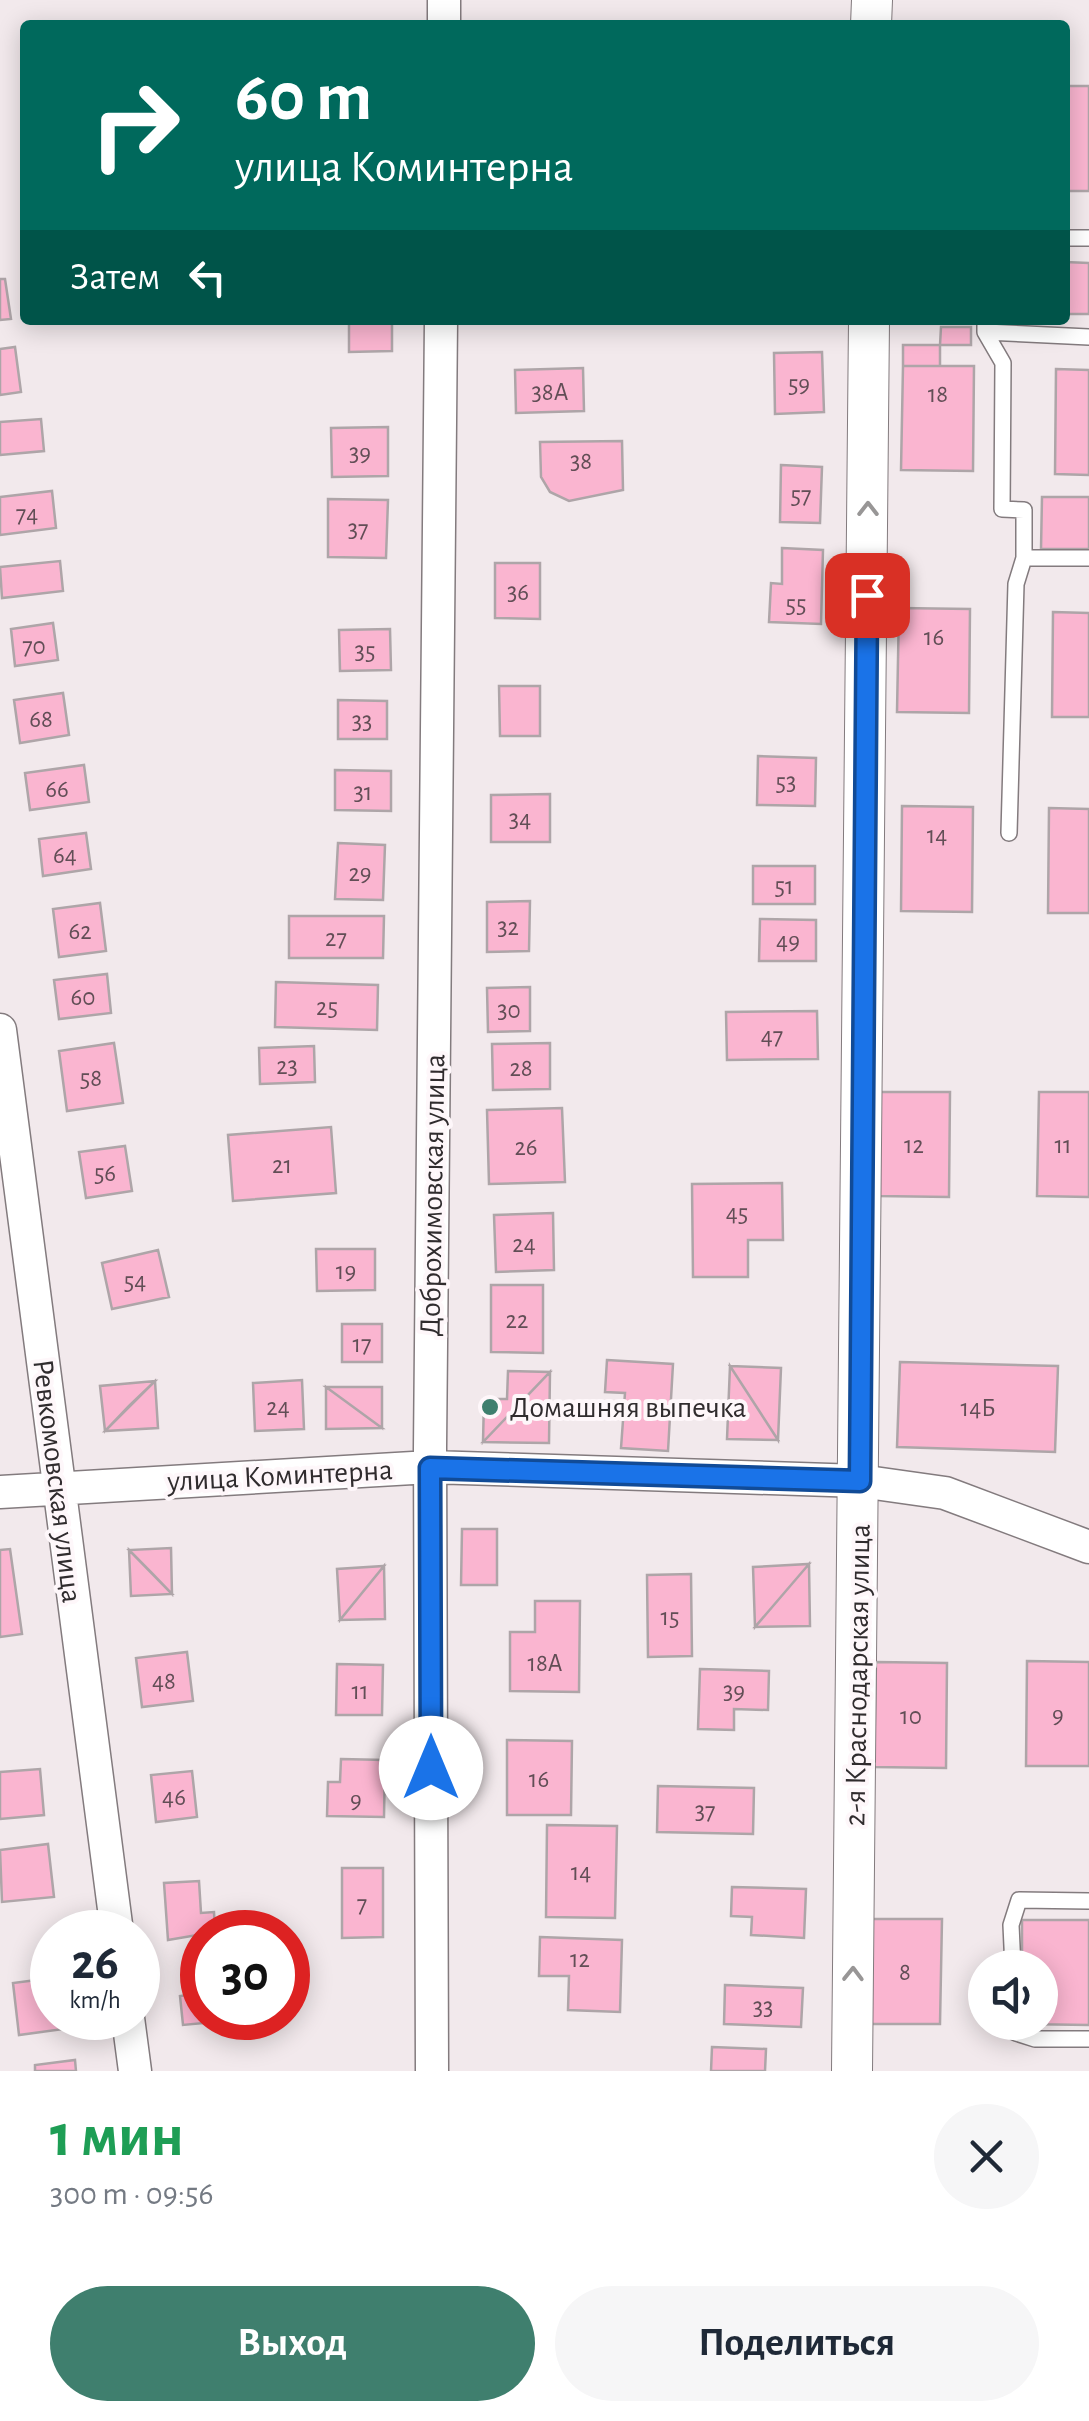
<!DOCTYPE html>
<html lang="ru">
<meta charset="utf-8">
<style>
body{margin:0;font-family:"Alegreya Sans",sans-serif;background:#f6f6f7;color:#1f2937;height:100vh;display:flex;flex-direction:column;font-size:38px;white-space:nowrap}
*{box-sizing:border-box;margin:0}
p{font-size:32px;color:#747a83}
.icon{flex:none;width:55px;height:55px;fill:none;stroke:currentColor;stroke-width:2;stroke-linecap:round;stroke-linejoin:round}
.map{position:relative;height:2071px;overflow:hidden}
.drawer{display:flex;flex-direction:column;background:#fff;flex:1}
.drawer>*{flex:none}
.hud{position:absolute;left:20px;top:20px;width:1050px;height:305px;border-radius:10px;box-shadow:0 5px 25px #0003;background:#00695c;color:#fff;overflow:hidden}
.controls{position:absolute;left:968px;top:1950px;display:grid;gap:20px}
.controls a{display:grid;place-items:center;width:90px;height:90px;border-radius:50%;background:#fff;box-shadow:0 5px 25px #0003;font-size:50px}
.speed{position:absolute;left:30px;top:1910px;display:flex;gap:20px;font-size:50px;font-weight:700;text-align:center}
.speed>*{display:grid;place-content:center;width:130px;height:130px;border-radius:50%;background:#fff;box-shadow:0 5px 25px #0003;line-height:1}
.speed small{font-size:25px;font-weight:400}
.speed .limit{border:15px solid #d22;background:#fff;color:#111}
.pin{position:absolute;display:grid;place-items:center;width:85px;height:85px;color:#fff;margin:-42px;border-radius:20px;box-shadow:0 5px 15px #0006}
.me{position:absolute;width:110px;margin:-55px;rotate:0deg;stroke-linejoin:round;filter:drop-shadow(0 0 8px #0008)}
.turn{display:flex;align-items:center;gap:35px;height:210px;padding:0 50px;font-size:45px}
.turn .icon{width:130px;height:130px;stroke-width:2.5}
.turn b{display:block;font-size:70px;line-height:85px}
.then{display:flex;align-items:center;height:95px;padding:0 50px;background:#0003;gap:20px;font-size:38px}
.round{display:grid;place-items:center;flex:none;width:105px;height:105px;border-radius:52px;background:#f6f6f7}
.overview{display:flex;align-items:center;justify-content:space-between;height:170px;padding:0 50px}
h1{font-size:60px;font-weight:600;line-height:75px;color:#1e9e55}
.cta{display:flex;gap:20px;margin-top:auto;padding:20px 50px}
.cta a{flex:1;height:115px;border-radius:60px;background:#3f7f6e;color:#fff;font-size:40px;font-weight:600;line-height:115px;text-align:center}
.cta a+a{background:#f6f6f7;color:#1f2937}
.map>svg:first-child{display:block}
.building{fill:#fab5d0;stroke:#aea5a8;stroke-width:2.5}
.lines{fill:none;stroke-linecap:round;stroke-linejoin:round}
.service-casing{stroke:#837b7e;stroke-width:18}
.minor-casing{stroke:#837b7e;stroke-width:35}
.tertiary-casing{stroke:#837b7e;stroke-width:42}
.service{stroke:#fff;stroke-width:15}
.minor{stroke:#fff;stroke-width:32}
.tertiary{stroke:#fff;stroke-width:40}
.oneway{stroke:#989696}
.route-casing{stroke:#114b97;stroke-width:25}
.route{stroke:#1a73e8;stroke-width:18}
.poi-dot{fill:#3f7f6e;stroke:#fef7fa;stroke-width:4}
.labels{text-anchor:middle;stroke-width:8;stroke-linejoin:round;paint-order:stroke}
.number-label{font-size:25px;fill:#624e56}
.street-label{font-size:30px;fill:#302c2e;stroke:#fef7fa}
.poi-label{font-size:30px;fill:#302c2e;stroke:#fef7fa;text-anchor:start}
</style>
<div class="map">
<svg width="1089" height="2071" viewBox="0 0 1089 2071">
<rect width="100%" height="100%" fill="#f2e9ec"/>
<path class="building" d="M1065,86h24v105h-24z
M1065,262l24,1v51h-24z
M0,279h5l6,40 -11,1z
M349,320h43v31l-43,1z
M941,327h30v18h-31z
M903,345h37v21h-37z
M15,347l6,45 -21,3v-46z
M822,352l2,60 -49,2 -1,-61z
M903,366h71l-1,105 -72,-1z
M583,368l1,43 -68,2 -1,-43z
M1056,369l33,1v105l-34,-1z
M41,419l3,32 -44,4v-33z
M388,427v49l-56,1 -1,-49z
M622,441l1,49 -54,11 -19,-9 -9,-15 -1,-35z
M781,465l41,2 -2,56 -40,-1z
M52,491l4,37 -56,7v-38z
M1042,497h47v52h-48z
M328,499l60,1 -2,58 -58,-1z
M782,548l41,2 -2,74 -52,-2 2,-39 11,1z
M60,561l3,30 -61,7 -2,-31z
M495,563h45v56l-45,-1z
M899,608l71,1 -1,104 -72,-1z
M1053,612l36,1v104h-37z
M53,623l5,37 -43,6 -4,-37z
M390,629l1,41 -51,1 -1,-41z
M499,686h41v50h-40z
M63,693l6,42 -49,8 -6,-43z
M338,700l49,1v38h-49z
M758,756l58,2 -1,48 -58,-1z
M84,765l5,37 -59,8 -5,-37z
M335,770l56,1v40l-56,-1z
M550,794v48h-59v-47z
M902,806l71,1 -1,105 -71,-1z
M1049,808l40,1v104h-41z
M86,833l5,36 -48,7 -4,-37z
M338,843l47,2 -2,55 -48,-1z
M753,866h62v38h-62z
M530,901l-1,50 -42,1v-50z
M100,903l6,48 -47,6 -6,-48z
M289,916h95l-1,42h-94z
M760,919l56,1v41h-57z
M107,974l4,39 -52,6 -5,-39z
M276,982l102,3 -1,45 -102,-3z
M530,987v44l-42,1 -1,-44z
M817,1011l1,48 -91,1 -1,-48z
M114,1043l9,60 -56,8 -8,-60z
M550,1043v46l-57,1 -1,-46z
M314,1046l1,36 -55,2 -1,-36z
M879,1092h71l-1,105 -71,-1z
M1039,1092h50v105l-52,-1z
M562,1108l3,74 -76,2 -2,-74z
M331,1127l5,66 -103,8 -5,-66z
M125,1146l7,45 -46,7 -7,-46z
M782,1183l1,57h-35v37h-55l-1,-93z
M553,1213l1,57 -58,2 -2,-57z
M316,1249h59v41l-58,1z
M158,1250l11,47 -57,12 -10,-46z
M491,1285h52v68l-52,-1z
M342,1324h40v38h-40z
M607,1360l66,4 -5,87 -47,-3 4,-55 -20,-1z
M900,1362l158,4 -3,86 -158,-5z
M730,1366l51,2 -3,72z
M730,1366l48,74 -51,-1z
M508,1371l42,1 -67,70 1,-43h23z
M550,1372l-1,71 -66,-1z
M302,1380l2,49 -49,2 -2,-48z
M155,1381l3,47 -53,3 24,-25z
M155,1381l-50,50 -5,-45z
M326,1387l56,41 -56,1z
M326,1387h56v41z
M462,1529h35v56h-36z
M171,1548l1,46 -43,-44z
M10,1549l12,85 -22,3v-87z
M129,1550l22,22 21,22 -41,2z
M809,1564l-54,63 -2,-60z
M809,1564l1,62 -55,1z
M384,1566l1,53 -45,1z
M384,1566l-44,54 -3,-51z
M691,1574l1,82 -44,1 -1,-82z
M535,1601h45l-1,91 -69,-1v-59h25z
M187,1652l6,49 -51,6 -6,-49z
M1027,1661l62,1v104h-63z
M876,1662l71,1 -1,105 -72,-1z
M337,1664l46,1 -1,50h-46z
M700,1669l69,2 -1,39 -34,-1v21l-36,-1z
M507,1740l65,1 -1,74h-64z
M341,1759l44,1 -1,57 -57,-1 1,-34h12z
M40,1769l4,46 -44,4v-47z
M192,1771l5,46 -41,5 -5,-47z
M658,1786l96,2 -1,46 -96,-2z
M547,1825l70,1 -2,92 -69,-1z
M48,1844l6,53 -52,5 -2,-52z
M342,1868h41v69l-41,1z
M199,1881l2,32 13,-1 1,20 -47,8 -4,-57z
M732,1887l74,2 -2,49 -53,-3 1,-18 -21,-1z
M870,1919h72l-2,105h-71z
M1022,1920h67v105l-67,-1 18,-2v-54h-18z
M540,1937l82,3 -2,72 -52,-2 1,-34h-30z
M52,1978v40h18l1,10 -52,7 -6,-52z
M725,1985l78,3 -2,39 -77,-3z
M202,1993v25h23l1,3 -43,4 -3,-29z
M712,2047l54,2 -1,22h-54z
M75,2060l1,11h-41v-6z"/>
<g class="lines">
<g class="service-casing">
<path id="service" d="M1065,238h24
M985,320v12l18,31 -1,146 22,1v48
M985,332l104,5
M1009,833l7,-249 8,-26h65
M1013,1968l-2,-43 8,-25 70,1
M1016,2022v11l19,6h54"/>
</g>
<g class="minor-casing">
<path id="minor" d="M444,25v-25
M0,1030l117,902
M0,1492l430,-25 430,14 85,12 144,54
M128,2018l7,53
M432,2071l-2,-623 11,-1128"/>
</g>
<g class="tertiary-casing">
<path id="tertiary" d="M871,25l1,-25
M852,2071l17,-1751"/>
</g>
<use href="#service" class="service"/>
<use href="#minor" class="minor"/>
<use href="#tertiary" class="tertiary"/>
</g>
<defs><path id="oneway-chevron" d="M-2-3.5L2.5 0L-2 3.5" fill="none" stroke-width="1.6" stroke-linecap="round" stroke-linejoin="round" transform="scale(2.5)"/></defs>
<g class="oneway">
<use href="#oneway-chevron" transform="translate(868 509) rotate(-90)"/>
<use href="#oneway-chevron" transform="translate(853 1974) rotate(-89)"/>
</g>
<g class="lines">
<g class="route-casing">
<path id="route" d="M431,1768l-1,-300 430,13 7,-886"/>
</g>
<use href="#route" class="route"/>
</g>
<circle class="poi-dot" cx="490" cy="1407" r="10"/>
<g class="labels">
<g class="number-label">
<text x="799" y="392">59</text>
<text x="550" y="400">38А</text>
<text x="938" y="402">18</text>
<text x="360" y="461">39</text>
<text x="581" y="469">38</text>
<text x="801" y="503">57</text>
<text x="27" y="522">74</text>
<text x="358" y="537">37</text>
<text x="518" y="600">36</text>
<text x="796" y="612">55</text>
<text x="934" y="645">16</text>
<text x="34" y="654">70</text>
<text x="365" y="659">35</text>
<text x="41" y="727">68</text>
<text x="362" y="729">33</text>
<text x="786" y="790">53</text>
<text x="57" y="797">66</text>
<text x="363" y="800">31</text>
<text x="520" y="827">34</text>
<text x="937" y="843">14</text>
<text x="65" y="863">64</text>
<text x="360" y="881">29</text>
<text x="784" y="894">51</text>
<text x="508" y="935">32</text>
<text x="80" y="939">62</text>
<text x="336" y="946">27</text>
<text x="788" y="949">49</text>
<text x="83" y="1005">60</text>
<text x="327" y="1015">25</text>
<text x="509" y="1018">30</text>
<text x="772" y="1044">47</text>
<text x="287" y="1074">23</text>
<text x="521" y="1076">28</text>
<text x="91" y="1086">58</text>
<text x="914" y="1153">12</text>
<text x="1063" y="1153">11</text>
<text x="526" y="1155">26</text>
<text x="282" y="1173">21</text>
<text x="105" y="1181">56</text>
<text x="737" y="1221">45</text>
<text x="524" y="1252">24</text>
<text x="346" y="1279">19</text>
<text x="135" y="1289">54</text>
<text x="517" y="1328">22</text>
<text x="362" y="1352">17</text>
<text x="278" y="1415">24</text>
<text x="978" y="1416">14Б</text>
<text x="670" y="1625">15</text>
<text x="545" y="1671">18А</text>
<text x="164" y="1689">48</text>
<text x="360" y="1699">11</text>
<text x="734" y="1699">39</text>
<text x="1058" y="1723">9</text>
<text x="911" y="1724">10</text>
<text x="539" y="1787">16</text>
<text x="174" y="1805">46</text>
<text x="356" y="1808">9</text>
<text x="705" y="1819">37</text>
<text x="581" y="1880">14</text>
<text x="362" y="1912">7</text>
<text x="580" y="1967">12</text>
<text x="905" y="1980">8</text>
<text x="763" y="2015">33</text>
</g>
<g class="street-label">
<text transform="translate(432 1195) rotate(-89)" y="10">Доброхимовская улица</text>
<text transform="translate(280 1475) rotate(-3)" y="10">улица Коминтерна</text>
<text transform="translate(58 1481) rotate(83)" y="10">Ревкомовская улица</text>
<text transform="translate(857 1675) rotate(-89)" y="10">2-я Краснодарская улица</text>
</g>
<g class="poi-label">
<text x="510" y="1417">Домашняя выпечка</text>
</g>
</g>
</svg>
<div class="controls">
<a><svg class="icon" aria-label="sound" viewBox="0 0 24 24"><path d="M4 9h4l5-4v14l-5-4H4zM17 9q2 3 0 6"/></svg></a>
</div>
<div class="speed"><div>26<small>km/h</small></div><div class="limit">30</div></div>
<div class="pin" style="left:867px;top:595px;background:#d93025"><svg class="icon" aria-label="arrive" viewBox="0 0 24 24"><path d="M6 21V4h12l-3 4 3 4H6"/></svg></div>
<svg class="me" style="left:431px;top:1768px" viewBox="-20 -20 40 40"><circle r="19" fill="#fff"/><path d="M0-13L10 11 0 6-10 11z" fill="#1a73e8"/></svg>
<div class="hud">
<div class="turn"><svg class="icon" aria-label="right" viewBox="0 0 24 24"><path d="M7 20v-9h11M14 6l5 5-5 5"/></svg><div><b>60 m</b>улица Коминтерна</div></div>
<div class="then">Затем<svg class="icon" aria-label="left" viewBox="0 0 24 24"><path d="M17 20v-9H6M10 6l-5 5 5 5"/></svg></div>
</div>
</div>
<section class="drawer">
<div class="overview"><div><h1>1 мин</h1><p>300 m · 09:56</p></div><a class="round"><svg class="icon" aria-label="close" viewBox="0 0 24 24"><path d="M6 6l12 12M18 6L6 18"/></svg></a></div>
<div class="cta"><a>Выход</a><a>Поделиться</a></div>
</section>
